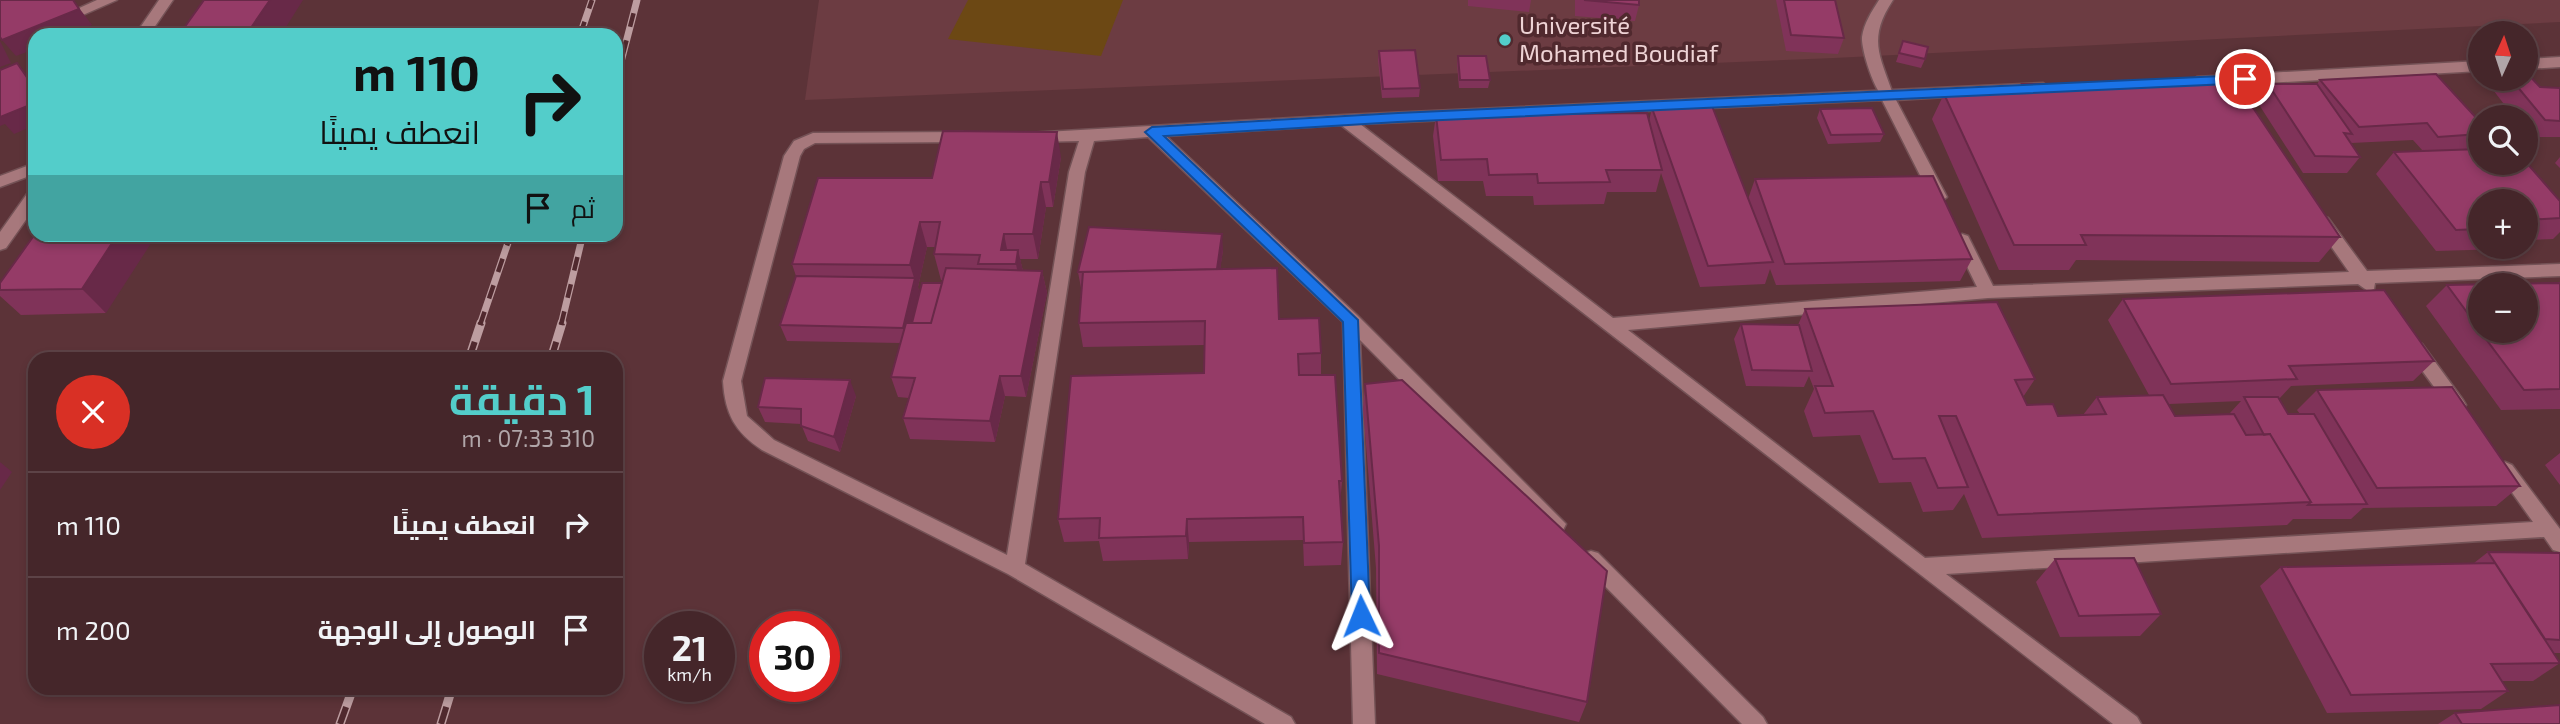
<!DOCTYPE html>
<html lang="ar">
<meta charset="utf-8">
<style>
body{margin:0;font-family:"Exo 2",Cairo,sans-serif;background:#4f3236;color:#f1f3f6;direction:rtl;height:100vh;display:flex;flex-direction:column;font-size:26px;white-space:nowrap}
*{box-sizing:border-box;margin:0}
p{font-size:23px;color:#b0a5a8}
.icon{flex:none;width:38px;height:38px;fill:none;stroke:currentColor;stroke-width:2;stroke-linecap:round;stroke-linejoin:round}
.map{position:relative;flex:1;overflow:hidden;direction:ltr}
.sheet{position:absolute;left:28px;top:352px;width:595px;height:343px;display:flex;flex-direction:column;background:#45262a;border-radius:21px;box-shadow:0 4px 10px #0003,0 0 0 2px #5d4347;direction:rtl}
.sheet>*{flex:none}
.guide{position:absolute;left:28px;top:28px;width:595px;height:214px;border-radius:21px;box-shadow:0 4px 10px #0003,0 0 0 2px #5d4347;direction:rtl;background:#53cdca;color:#111;overflow:hidden}
.needle{width:46px;rotate:3deg}
.fabs{position:absolute;left:2468px;top:21px;display:grid;gap:14px}
.fabs a{display:grid;place-items:center;width:70px;height:70px;border-radius:50%;background:#45262a;box-shadow:0 4px 10px #0003,0 0 0 2px #5d4347;font-size:35px}
.speed{position:absolute;left:644px;top:611px;display:flex;gap:14px;font-size:35px;font-weight:700;text-align:center}
.speed>*{display:grid;place-content:center;width:91px;height:91px;border-radius:50%;background:#45262a;box-shadow:0 4px 10px #0003,0 0 0 2px #5d4347;line-height:1}
.speed small{font-size:18px;font-weight:400}
.speed .limit{border:10px solid #d22;background:#fff;color:#111}
.pin{position:absolute;display:grid;place-items:center;width:60px;height:60px;color:#fff;margin:-30px;border:4px solid #fff;border-radius:50%;box-shadow:0 2px 7px #0007}
.me{position:absolute;width:77px;margin:-38px;rotate:358deg;stroke-linejoin:round;filter:drop-shadow(0 0 5px #0008)}
.turn{display:flex;align-items:center;gap:24px;height:147px;padding:0 28px;font-size:32px}
.turn .icon{width:91px;height:91px;stroke-width:2.5}
.turn b{display:block;font-size:49px;line-height:60px}
.then{display:flex;align-items:center;height:66px;padding:0 28px;background:#0003;gap:14px;font-size:26px}
.round{display:grid;place-items:center;flex:none;width:74px;height:74px;border-radius:37px;background:#4f3236}
.headline{display:flex;align-items:center;justify-content:space-between;height:119px;padding:0 28px}
h1{font-size:42px;font-weight:700;line-height:52px;color:#53cdca}
ul{padding:0;list-style:none}
li{display:flex;align-items:center;gap:21px;height:105px;padding:0 28px;border-top:2px solid #5d4347}
li div{flex:1}
li b{display:block;font-size:26px}
li em{font-style:normal}
.map>svg:first-child{display:block}
.built{fill:#6c3c42}
.green{fill:#6c4814}
.lines{fill:none;stroke-linecap:round;stroke-linejoin:round}
.service-casing{stroke:#745256;stroke-width:3}
.minor-casing{stroke:#745256;stroke-width:3}
.service{fill:#a7787c;fill-rule:evenodd}
.minor{fill:#a7787c;fill-rule:evenodd}
.rail-far1-casing{stroke:#bd9da0;stroke-width:7}
.rail-casing{stroke:#bd9da0;stroke-width:9}
.rail-far1{stroke:#50292e;stroke-width:4.5;stroke-dasharray:14;stroke-linecap:butt}
.rail{stroke:#50292e;stroke-width:6;stroke-dasharray:18;stroke-linecap:butt}
.wall{fill:#803359;fill-rule:evenodd}
.shaded-wall{fill:#682948}
.building{fill:#953b67;stroke:#682948;stroke-width:2}
.route{fill:#1a73e8;stroke:#114b97;stroke-width:2}
.poi-dot{fill:#53cdca;stroke:#50292e;stroke-width:2.5}
.labels{text-anchor:middle;stroke-width:7;stroke-linejoin:round;paint-order:stroke}
.poi-label{font-size:24px;fill:#eed3d5;stroke:#50292e;text-anchor:start}
</style>
<div class="map">
<svg width="2560" height="724" viewBox="0 0 2560 724">
<rect width="100%" height="100%" fill="#5c3338"/>
<path class="built" d="M819,0h1741v22l-726,36 -1029,42z"/>
<path class="green" d="M968,0h155l-22,56 -153,-17z"/>
<g class="lines">
<g class="service-casing">
<path id="service" d="M1879,0h14c-25,38 -14,54 0,94l-7,5c-11,-4 -25,-50 -24,-62 2,-14 10,-26 17,-37z"/>
</g>
<g class="minor-casing">
<path id="minor" d="M97,0h20l-50,22h-10l-2,-3z
M159,0h14l-24,35h-14z
M2560,57v10l-35,2v-10z
M2480,61v10l-283,16 -7,-5 7,-5z
M2043,83l7,5 -2,3 -152,9 51,97 -8,6 -8,-6 -49,-97 -522,24 253,194 364,-31 -23,-47 8,-6 6,2 25,50 356,-14 -35,-50 8,-6 6,2 39,53 193,-7v12l-185,7 -1,6 -6,2 -10,-7 -370,14 -360,32 297,228 608,-36 -37,-52 2,-5 7,-3 7,3 48,64v23l-7,-2 -9,-13 -598,37 191,143 4,7h-28l-772,-599 -175,11 191,179 209,209 -3,6 -7,2 -7,-2 -189,-190 15,384h-22l-10,-402 -195,-185 -54,4 -9,31 -60,392 266,153 4,7h-30l-257,-150 -246,-124c-27,-18 -37,-36 -39,-69l61,-225 10,-15 19,-8 150,-1 8,5 -8,5 -148,1 -11,6 -4,7 -59,225 6,35 27,24 233,115 62,-383 10,-31 -46,1 -8,-5 3,-4 316,-18z
M35,163v11l-35,13v-11z
M35,189v18l-29,41 -6,2v-18l29,-41z
M2416,342l6,2 41,56 3,5 -3,5h-12l-41,-56 -3,-5 3,-5z
M1591,551l7,2 165,164 4,7h-25l-158,-159 -3,-6 3,-6z"/>
</g>
<use href="#service" class="service"/>
<use href="#minor" class="minor"/>
<g class="rail-far1-casing">
<path id="rail-far1" d="M580,35l12,-35
M616,81l21,-81
M480,325l31,-91
M561,325l22,-91"/>
</g>
<g class="rail-casing">
<path id="rail" d="M469,359l12,-36
M551,359l11,-36
M340,724l13,-36
M441,724l11,-36"/>
</g>
<use href="#rail-far1" class="rail-far1"/>
<use href="#rail" class="rail"/>
</g>
<path class="wall" d="M1468,0h63l-2,12 -61,-6z
M1575,0h64v5l-4,16 -60,-5z
M1776,0h59l9,38 -6,16 -52,-3z
M1903,41l22,18 -4,9 -25,-6z
M1379,51l41,37 -1,9 -37,1 -4,-38z
M1458,56l32,24 -2,8h-29l-2,-24z
M2496,79h29l15,8 20,1v49h-30l-5,-6v-14h-11l-24,-31z
M2320,80l160,42v24l-3,4 83,51v31l-7,7 -28,1v-39h-45v46h27l-3,2 -68,2 -60,-77 18,-22 29,-1 -10,-11 -62,3 9,14 -13,16h-44l-47,-73 12,-16h49z
M2110,82l230,155 -21,25 -243,-2 -7,10h-70l-67,-151 12,-25 73,-1 5,-9h87z
M1652,108l96,91 7,-20 217,80 -12,22 -184,4 -6,-16 -5,15 -65,3 -39,-114 -5,19h-49l-3,12 -70,1 -1,-9h-47l-3,-15h-45l-5,-45 3,-21 213,6z
M1820,109l64,25 -4,8 -52,2 -11,-26z
M1061,157l-8,50h-7l-8,52h-18l3,12h19l5,22 -21,104 -21,-1 -10,46 -85,-3 -7,-21 6,-20 -11,-1 -7,-20 10,-34 -114,-2 -7,-16 16,-49 -4,-12zM927,247h8l-1,7 7,26h2l-1,3 -23,9 -1,-5z
M2560,157v11l-5,-5z
M35,234l71,79 -85,2 -21,-19v-13z
M1223,250l-3,19 59,50 42,34v22l21,106 -2,23 3,38 -2,23 -37,1 -1,-26 -114,2 -1,17 -85,2 -4,-20 -35,1 -6,-23 146,-146 1,-28 -122,2 -4,-24 3,-35h-1l-3,-16z
M2560,283v126l-59,1 -75,-104 21,-21z
M2123,299l311,62 -21,20 -122,5 -12,13 9,15h12l-3,-4 20,-20 203,96 -24,20 -133,2 -12,11h-58l-6,6 -305,13 -18,-44 -11,16 -30,2 -12,-30 -32,1 -19,-48 -47,2 -9,-26 10,-22 -5,-13 -5,11 -58,-1 -12,-47 7,-15 57,1 7,-16 230,70 -12,18 4,8 31,11 25,-1 14,-18 52,-2 -41,-75zM2241,401l-11,12 1,1 -56,2 -6,-12z
M1365,384l222,318 -8,20 -202,-48 -1,-106 -13,-160z
M856,396l-16,56 -32,-11 -7,-17 -36,-2 -7,-15z
M2560,453v32l-15,-20z
M2488,552l72,1v100h-6l6,10 -27,18h-31l6,10 -27,18 -154,4 -67,-127 21,-19 193,-4z
M2055,559l106,55 -21,22 -80,1 -24,-55z
M2455,713l105,11h-122z"/>
<path class="shaded-wall" d="M73,0l19,25 -24,10h-33v14l-19,7 -14,-16z
M270,0h33l-22,35h-35z
M0,41l11,22 -11,4z
M17,63l18,21v5z
M35,103v22l-21,9 -9,-10 -5,2v-11z
M1057,132l4,25 -8,50 -4,-25z
M1041,182l5,25 -8,52 -5,-25z
M920,222l7,25 -9,40 2,7 -12,49 -5,-15 12,-47 -5,-16z
M118,234h39l-51,79 -24,-24z
M1004,234l5,25 -8,-9z
M1222,234l1,16 -6,44 -1,-15z
M1018,250l6,25 -3,15 -5,-26z
M1042,271l5,22 -21,104 -5,-21z
M1000,376l5,20 -10,46 -5,-21z
M850,380l6,16 -16,56 -6,-15z
M0,462l12,10 -12,18z
M1187,519l2,23 -1,17 -2,-23z"/>
<path class="building" d="M0,0h73l6,9 -77,31 -2,-3z
M204,0h66l-24,35h-67z
M1584,0h55v5z
M1784,0h51l9,38 -53,-3z
M1903,41l25,6 -3,12 -26,-6z
M1415,50l5,38 -37,1 -4,-38z
M1458,56h28l4,24h-30z
M17,63l18,26v14l-35,14v-47z
M2525,71l15,16 20,1v33l-15,-1 -34,-41h14z
M2436,74l44,48v12l-42,3 -11,-14 -68,4 -39,-47z
M2235,81l105,156 -259,-2 5,10h-72l-70,-151 83,-1 -5,-9h90l-2,-2z
M2268,84h49l35,50 -8,-1 16,24 -45,-1z
M1712,106l61,156 -65,4 -56,-158z
M1872,108l12,26 -53,1 -11,-26z
M1647,113l15,57h-56l4,12 -72,1 -1,-9 -48,1 -2,-16 -46,1 -5,-45z
M943,131l114,1 -8,50h-8l-8,52h-29l-3,16h17l-2,14h-38l2,-9 -46,-1 6,-32h-20l-10,43 -118,-1 26,-86h114z
M2480,149v14h45v-2l35,40v17l-35,2v-19h-45v28l-24,1 -62,-78z
M1933,176l39,83 -187,5 -30,-85z
M1089,227l133,7 -5,35 -139,3z
M35,234h83l-36,55 -82,1v-7z
M946,268l96,3 -21,105h-21l-10,45 -87,-3 12,-40 -24,-1 15,-54h25z
M1277,268l2,51 40,-1 2,35 -23,1 1,21h36l7,106h-3l4,61 -39,1 -1,-26 -116,2 -1,17 -87,2 1,-20 -42,1 13,-143 133,-3 1,-52 -126,2 4,-51z
M796,276l119,2 -12,50 -123,-3z
M922,283h20l-11,40h-19z
M2560,283v106l-36,1 -44,-59h45v-46h-45v45l-33,-45z
M2384,290l50,71 -145,5 8,13 -126,5 -48,-85z
M1997,302l38,77 -20,1 12,25 26,-1 5,12 48,-2 -9,-17 66,-2 12,21 59,-2 12,21 24,-1 41,68 -313,13 -42,-99h-17l29,71 -30,1 -13,-30 -32,1 -20,-48 -48,2 -10,-27h18l-28,-77z
M1741,324l58,1 13,46 -60,-1z
M765,378l85,2 -16,57 -33,-11v-17l-43,-2z
M1402,380l205,191 -20,131 -208,-49v-107l-14,-162z
M2452,387l68,99 -143,2 -60,-98z
M2244,397h34l10,17h26l53,90 -59,1 3,-3 -41,-68 -6,1z
M2488,552l72,1v87l-15,-1z
M2134,558l27,56 -82,2 -24,-57z
M2495,563l65,100 -69,1 17,27 -157,4 -70,-128z
M2560,705v19h-98l-7,-11z"/>
<path class="route" d="M2245,75l5,1v7l-852,39 -234,14 194,184 12,296 -3,6 -6,2 -7,-2 -2,-6 -9,-294 -198,-190 7,-5 246,-14z"/>
<circle class="poi-dot" cx="1505" cy="40" r="7"/>
<g class="labels">
<g class="poi-label">
<text x="1519" y="34">Université<tspan x="1519" dy="28">Mohamed Boudiaf</tspan></text>
</g>
</g>
</svg>
<div class="fabs">
<a><svg class="needle" viewBox="-14 -14 28 28"><path d="M0-13l5 13h-10z" fill="#e53935"/><path d="M0 13l5-13h-10z" fill="#b0a5a8"/></svg></a>
<a><svg class="icon" aria-label="search" viewBox="0 0 24 24"><circle cx="10" cy="10" r="6"/><path d="M15 15l6 6"/></svg></a>
<a>+</a>
<a>−</a>
</div>
<div class="speed"><div>21<small>km/h</small></div><div class="limit">30</div></div>
<div class="pin" style="left:2245px;top:79px;background:#d93025"><svg class="icon" aria-label="arrive" viewBox="0 0 24 24"><path d="M6 21V4h12l-3 4 3 4H6"/></svg></div>
<svg class="me" style="left:1361px;top:616px" viewBox="-20 -20 40 40"><path d="M0-17L14 15 0 8-14 15z" fill="#1a73e8" stroke="#fff" stroke-width="4"/></svg>
<div class="guide">
<div class="turn"><svg class="icon" aria-label="right" viewBox="0 0 24 24"><path d="M7 20v-9h11M14 6l5 5-5 5"/></svg><div><b>110 m</b>انعطف يمينًا</div></div>
<div class="then">ثم<svg class="icon" aria-label="arrive" viewBox="0 0 24 24"><path d="M6 21V4h12l-3 4 3 4H6"/></svg></div>
</div>
<section class="sheet">
<div class="headline"><div><h1>1 دقيقة</h1><p>310 m · 07:33</p></div><a class="round" style="background:#d93025;color:#fff"><svg class="icon" aria-label="close" viewBox="0 0 24 24"><path d="M6 6l12 12M18 6L6 18"/></svg></a></div>
<ul>
<li><svg class="icon" aria-label="right" viewBox="0 0 24 24"><path d="M7 20v-9h11M14 6l5 5-5 5"/></svg><div><b>انعطف يمينًا</b></div><em>110 m</em></li>
<li><svg class="icon" aria-label="arrive" viewBox="0 0 24 24"><path d="M6 21V4h12l-3 4 3 4H6"/></svg><div><b>الوصول إلى الوجهة</b></div><em>200 m</em></li>
</ul>
</section>
</div>
